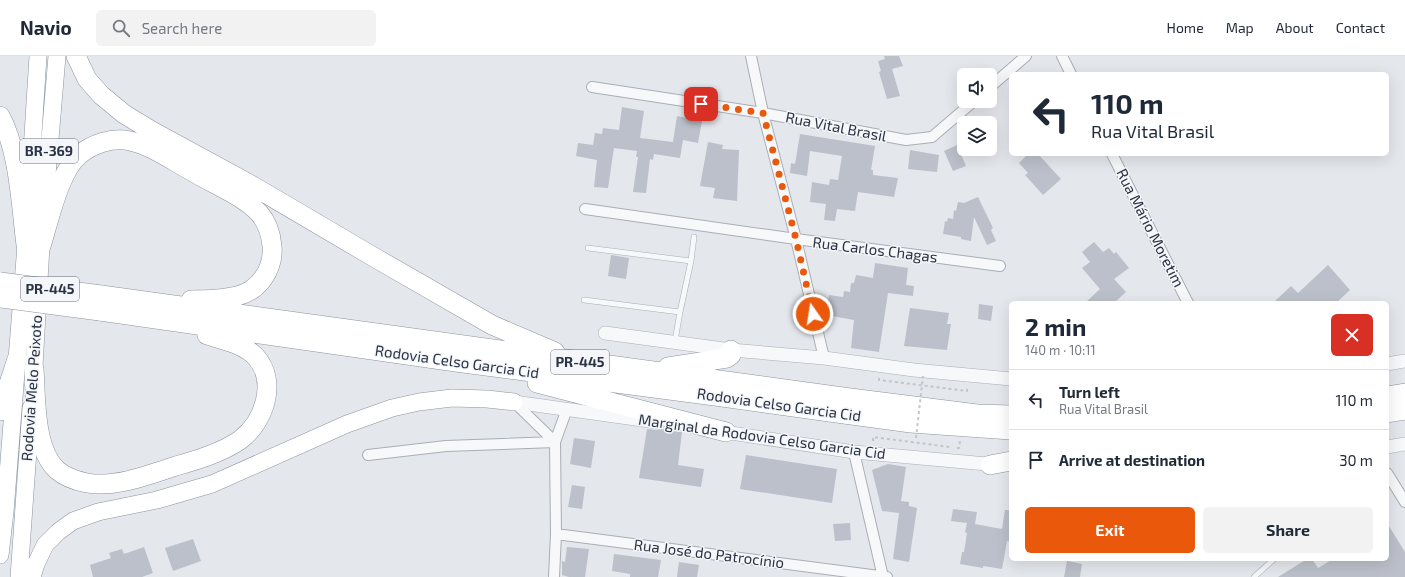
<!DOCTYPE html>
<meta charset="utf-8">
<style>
body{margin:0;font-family:"Exo 2",sans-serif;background:#f2f2f3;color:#1f2937;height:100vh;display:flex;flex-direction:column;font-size:15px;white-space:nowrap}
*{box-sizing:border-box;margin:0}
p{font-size:13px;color:#747a83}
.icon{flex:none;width:22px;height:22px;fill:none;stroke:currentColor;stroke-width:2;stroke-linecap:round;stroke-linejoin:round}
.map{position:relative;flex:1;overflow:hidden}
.drawer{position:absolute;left:1009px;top:245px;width:380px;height:260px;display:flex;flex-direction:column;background:#fff;border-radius:6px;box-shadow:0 4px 16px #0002}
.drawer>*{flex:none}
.guide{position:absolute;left:1009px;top:16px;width:380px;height:84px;border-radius:6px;box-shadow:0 4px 16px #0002;background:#fff;color:#1f2937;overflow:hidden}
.fabs{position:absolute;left:957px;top:12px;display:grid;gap:8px}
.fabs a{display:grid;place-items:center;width:40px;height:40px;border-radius:6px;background:#fff;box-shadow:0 4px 16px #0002;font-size:20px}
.pin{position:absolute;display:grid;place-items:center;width:34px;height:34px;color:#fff;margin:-17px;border-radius:8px;box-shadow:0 2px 6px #0006}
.me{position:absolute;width:44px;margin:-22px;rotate:347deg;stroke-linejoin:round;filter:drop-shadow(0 0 3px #0008)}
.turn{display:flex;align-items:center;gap:14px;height:84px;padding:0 16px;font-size:18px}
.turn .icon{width:52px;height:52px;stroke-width:2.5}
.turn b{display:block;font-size:28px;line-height:34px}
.round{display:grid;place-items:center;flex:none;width:42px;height:42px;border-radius:6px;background:#f2f2f3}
.head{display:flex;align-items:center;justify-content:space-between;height:68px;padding:0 16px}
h1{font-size:24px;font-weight:700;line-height:30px}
.cta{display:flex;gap:8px;margin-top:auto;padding:8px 16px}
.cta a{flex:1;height:46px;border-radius:6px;background:#ea580c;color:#fff;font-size:16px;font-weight:700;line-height:46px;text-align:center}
.cta a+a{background:#f2f2f3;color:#1f2937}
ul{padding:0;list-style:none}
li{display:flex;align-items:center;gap:12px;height:60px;padding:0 16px;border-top:1px solid #e0e1e3}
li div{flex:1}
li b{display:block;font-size:15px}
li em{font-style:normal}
header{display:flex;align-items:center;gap:24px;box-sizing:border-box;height:56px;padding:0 20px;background:#fff;border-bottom:1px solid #e0e1e3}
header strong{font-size:19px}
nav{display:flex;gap:22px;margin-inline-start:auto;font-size:14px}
.search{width:280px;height:36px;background:#f2f2f3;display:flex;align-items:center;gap:10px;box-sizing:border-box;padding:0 14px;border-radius:6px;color:#747a83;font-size:15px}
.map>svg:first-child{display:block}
.building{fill:#bbc0ca}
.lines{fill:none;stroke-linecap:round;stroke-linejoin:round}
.service-casing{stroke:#a9aeb7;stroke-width:6}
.minor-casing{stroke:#a9aeb7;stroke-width:12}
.tertiary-casing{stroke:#a9aeb7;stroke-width:14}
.trunk-casing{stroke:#8b94a3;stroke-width:18}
.motorway-casing{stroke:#8b94a3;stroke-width:20}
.path{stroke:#c2c5cb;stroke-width:2;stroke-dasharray:3 3;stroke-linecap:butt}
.service{stroke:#f7f8fa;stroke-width:5}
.minor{stroke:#f7f8fa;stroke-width:10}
.tertiary{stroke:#f7f8fa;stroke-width:13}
.trunk{stroke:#fff;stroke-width:17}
.motorway{stroke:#fff;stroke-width:19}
.motorway-bridge-casing{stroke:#8b94a3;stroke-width:20;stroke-linecap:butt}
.path-bridge{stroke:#c2c5cb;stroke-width:2;stroke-dasharray:3 3;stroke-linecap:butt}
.motorway-bridge{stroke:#fff;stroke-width:19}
.route{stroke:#ea580c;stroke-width:7;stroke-dasharray:0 12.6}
.labels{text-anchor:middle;stroke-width:3;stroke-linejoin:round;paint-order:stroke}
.shield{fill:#f4f6f9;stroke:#676e7b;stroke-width:1}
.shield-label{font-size:14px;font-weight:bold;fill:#2b3445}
.street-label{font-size:15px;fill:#2b3445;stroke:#f4f6f9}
</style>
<header>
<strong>Navio</strong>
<div class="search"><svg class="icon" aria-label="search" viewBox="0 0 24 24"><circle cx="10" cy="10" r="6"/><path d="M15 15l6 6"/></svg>Search here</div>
<nav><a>Home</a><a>Map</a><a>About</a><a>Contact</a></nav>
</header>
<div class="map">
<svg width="1405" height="521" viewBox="0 0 1405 521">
<rect width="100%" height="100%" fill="#e4e7ec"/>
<path class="building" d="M884,0h15l4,10 -11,3 8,27 -13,3 -8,-27 2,-1 -3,-10 7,-2z
M622,51l22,4 -4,27 33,4 4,-26 25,5 -4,22 -15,-3 -3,18 -26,-4 -1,6 -3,-1 -4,34 -13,-1 5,-35h-2l1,-6 -23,-3 -6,40 -14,-1 3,-27 -21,-4 2,-13 15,2 2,-12 7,1 1,-6 16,2z
M800,78l75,12 -4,24h2v5l25,3 -4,19 -36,-5 -3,19 -18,-2 -2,12 -11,-1 2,-16 -16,-2 2,-20 17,3 1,-6 8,1 4,-24 -32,-5 -3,25 -17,-3 1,-10 4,1z
M708,86l15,3 -1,4 17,1 -2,51 -24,-3 2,-10 -15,-2z
M957,89l9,21 -13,5 -9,-20z
M910,94l29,5 -2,17 -29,-3z
M1028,98h10l23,25 -18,16 -18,-20 3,-2 -9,-10z
M978,141l15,31 -2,2 5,11 -9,4 -13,-28 -3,24 -10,-2v-2l-18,-3 2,-13 2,1 1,-4 5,1 1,-9 2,1 2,-9 6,1z
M1094,186l9,10 6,-4 5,6 2,-2 13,16 -15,11 12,13 -12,11h-29l15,-14 -18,-21 8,-6 -8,-10z
M611,199l18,3 -3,21 -18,-3z
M875,207l33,5 -2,17 8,1 -1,10 -25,-3 -9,59 -28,-4 3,-28 -28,-5 3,-20 14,2 1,-6 6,1 1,-9h3l2,-8 17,3z
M1328,209l22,25 -14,13h-63l18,-17 7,7z
M979,248l14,2 -2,15 -13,-2z
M910,252l39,5 -2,11h4l-4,26 -43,-4z
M647,373l9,1 5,-1 21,3 -4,33 26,4 -3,18 -62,-9z
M574,382l21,3 -4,27 -21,-4z
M746,399l91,14 -5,34 -92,-14z
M888,408l18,3 -5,34 8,1v4l8,2 -8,54 -16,-3 6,-46 -17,-2 -10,-41z
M572,429l13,2 -3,22 -14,-2z
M953,453l24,3 -2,12 27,5 3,-19h6v32l-4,-1 -5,28 -19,-3v2l-23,-4 2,-12h2l3,-19 -2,-1 2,-9 -16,-2z
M850,467l1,17 -16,1 -2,-17z
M1387,467l18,29v25h-127l29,-18h5l6,9 15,-9h54z
M193,483l8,22 -28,10 -8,-23z
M144,491l9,26 -11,4h-49l-3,-12 21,-7 -2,-5 13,-4 2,5z
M567,491l22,2 -4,28h-16l-7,-2v-14l3,1z
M614,498l47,6 -3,17h-28v-3l-18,-3z
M1067,505l15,3 -2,13h-16z
M679,506l20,3 -2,12h-20z"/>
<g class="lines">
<g class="service-casing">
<path id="service" d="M588,192l103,13 3,-24
M584,244l96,12 11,-51
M675,285l5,-29
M1254,521l20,-18"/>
</g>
<g class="minor-casing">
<path id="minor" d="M751,0l12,57 33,126 28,119
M1062,0l9,18
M592,31l171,26 143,27 26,-3 42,-36
M990,31l36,-31
M1112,98l76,149
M585,153l211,30 204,27
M514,346l41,40
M854,396l29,125
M368,399l78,-9 109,-4
M1387,417l18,29
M556,478l331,43
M554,521l2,-43 -1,-92 12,-33"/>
</g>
<g class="tertiary-casing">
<path id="tertiary" d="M605,277l126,17 93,8 90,12 97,9
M1387,308l18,-3
M514,346l143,20
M718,375l136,21 144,13
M1387,391l18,-3"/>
</g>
<g class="trunk-casing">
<path id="trunk" d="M33,327l8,-137 16,-190
M0,499l5,-43 21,-267 12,-189
M19,521l12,-169
M32,521l4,-13 9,-19 13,-13 15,-11 25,-9 59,-12 55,-16 135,-60 45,-16 27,-6 33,-4 35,1 27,3"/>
</g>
<g class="motorway-casing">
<path id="motorway" d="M76,0l11,23 14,16 23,19 28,17 101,55 119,70 120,69 63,27
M0,60c19,34 21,90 26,129
M41,190c8,-25 18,-74 38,-91 13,-11 33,-18 51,-14 23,5 44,21 65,32 20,12 48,23 64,40 8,9 12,22 13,33 2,23 -13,45 -35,50 -15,4 -31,4 -46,4
M101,239l749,103 127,16 34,1
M100,255l356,51 259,34 122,17 74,10 100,7
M668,311l59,-9 4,-3v-5
M34,313c2,29 0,80 23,101 8,7 20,11 30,13 28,5 62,-8 89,-17 21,-6 45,-13 64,-26 24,-18 38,-58 16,-83 -12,-13 -33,-17 -49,-22
M537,327l189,49
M1387,340l18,-3
M0,355l17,-52
M1387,357l18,-3
M990,409l21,-4"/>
</g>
<path class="path" d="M879,322v2l88,11v-5
M873,385v-4l77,10
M957,392h2l1,-7"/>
<use href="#service" class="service"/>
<use href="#minor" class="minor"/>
<use href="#tertiary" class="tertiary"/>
<use href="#trunk" class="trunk"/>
<use href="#motorway" class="motorway"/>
<g class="motorway-bridge-casing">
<path id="motorway-bridge" d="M0,226l101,13
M0,242l100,13"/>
</g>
<path class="path-bridge" d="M916,382l7,-62"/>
<use href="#motorway-bridge" class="motorway-bridge"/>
</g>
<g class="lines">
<path class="route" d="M701,48l62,9 33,126 17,75"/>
</g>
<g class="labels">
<g class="shield">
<rect x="20" y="83" width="58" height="24" rx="3"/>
<rect x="21" y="221" width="58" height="24" rx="3"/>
<rect x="551" y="294" width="58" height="24" rx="3"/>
</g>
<g class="shield-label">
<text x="49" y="100">BR-369</text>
<text x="50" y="238">PR-445</text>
<text x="580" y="311">PR-445</text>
</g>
<g class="street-label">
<text transform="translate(836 71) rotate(11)" y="5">Rua Vital Brasil</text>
<text transform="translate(1150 172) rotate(63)" y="5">Rua Mário Moretim</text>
<text transform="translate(875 194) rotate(7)" y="5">Rua Carlos Chagas</text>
<text transform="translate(457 306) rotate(8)" y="5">Rodovia Celso Garcia Cid</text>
<text transform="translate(32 332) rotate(-86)" y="5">Rodovia Melo Peixoto</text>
<text transform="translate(779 349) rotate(8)" y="5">Rodovia Celso Garcia Cid</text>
<text transform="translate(762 381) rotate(8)" y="5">Marginal da Rodovia Celso Garcia Cid</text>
<text transform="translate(709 498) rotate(7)" y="5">Rua José do Patrocínio</text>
</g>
</g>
</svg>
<div class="fabs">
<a><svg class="icon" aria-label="sound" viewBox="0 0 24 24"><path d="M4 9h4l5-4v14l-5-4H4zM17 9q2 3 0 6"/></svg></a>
<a><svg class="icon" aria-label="layers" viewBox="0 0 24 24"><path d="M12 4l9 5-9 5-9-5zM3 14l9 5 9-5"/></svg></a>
</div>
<div class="pin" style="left:701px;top:48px;background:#d93025"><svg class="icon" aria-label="arrive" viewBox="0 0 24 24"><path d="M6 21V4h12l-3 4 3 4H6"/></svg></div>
<svg class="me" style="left:813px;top:258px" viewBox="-20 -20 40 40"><circle r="17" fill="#ea580c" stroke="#fff" stroke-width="3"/><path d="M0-11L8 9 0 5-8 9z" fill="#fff"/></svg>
<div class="guide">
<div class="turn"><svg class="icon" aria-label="left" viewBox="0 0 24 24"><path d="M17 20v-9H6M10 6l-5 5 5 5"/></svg><div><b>110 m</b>Rua Vital Brasil</div></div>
</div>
<section class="drawer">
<div class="head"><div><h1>2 min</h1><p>140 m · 10:11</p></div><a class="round" style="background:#d93025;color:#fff"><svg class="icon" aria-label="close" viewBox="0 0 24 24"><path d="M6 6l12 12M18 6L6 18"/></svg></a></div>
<ul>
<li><svg class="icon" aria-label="left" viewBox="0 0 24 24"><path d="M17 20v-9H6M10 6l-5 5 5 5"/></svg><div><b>Turn left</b><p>Rua Vital Brasil</p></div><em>110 m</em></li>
<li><svg class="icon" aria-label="arrive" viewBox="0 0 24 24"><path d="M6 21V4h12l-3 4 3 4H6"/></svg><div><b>Arrive at destination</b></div><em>30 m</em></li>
</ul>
<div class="cta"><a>Exit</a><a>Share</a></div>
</section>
</div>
